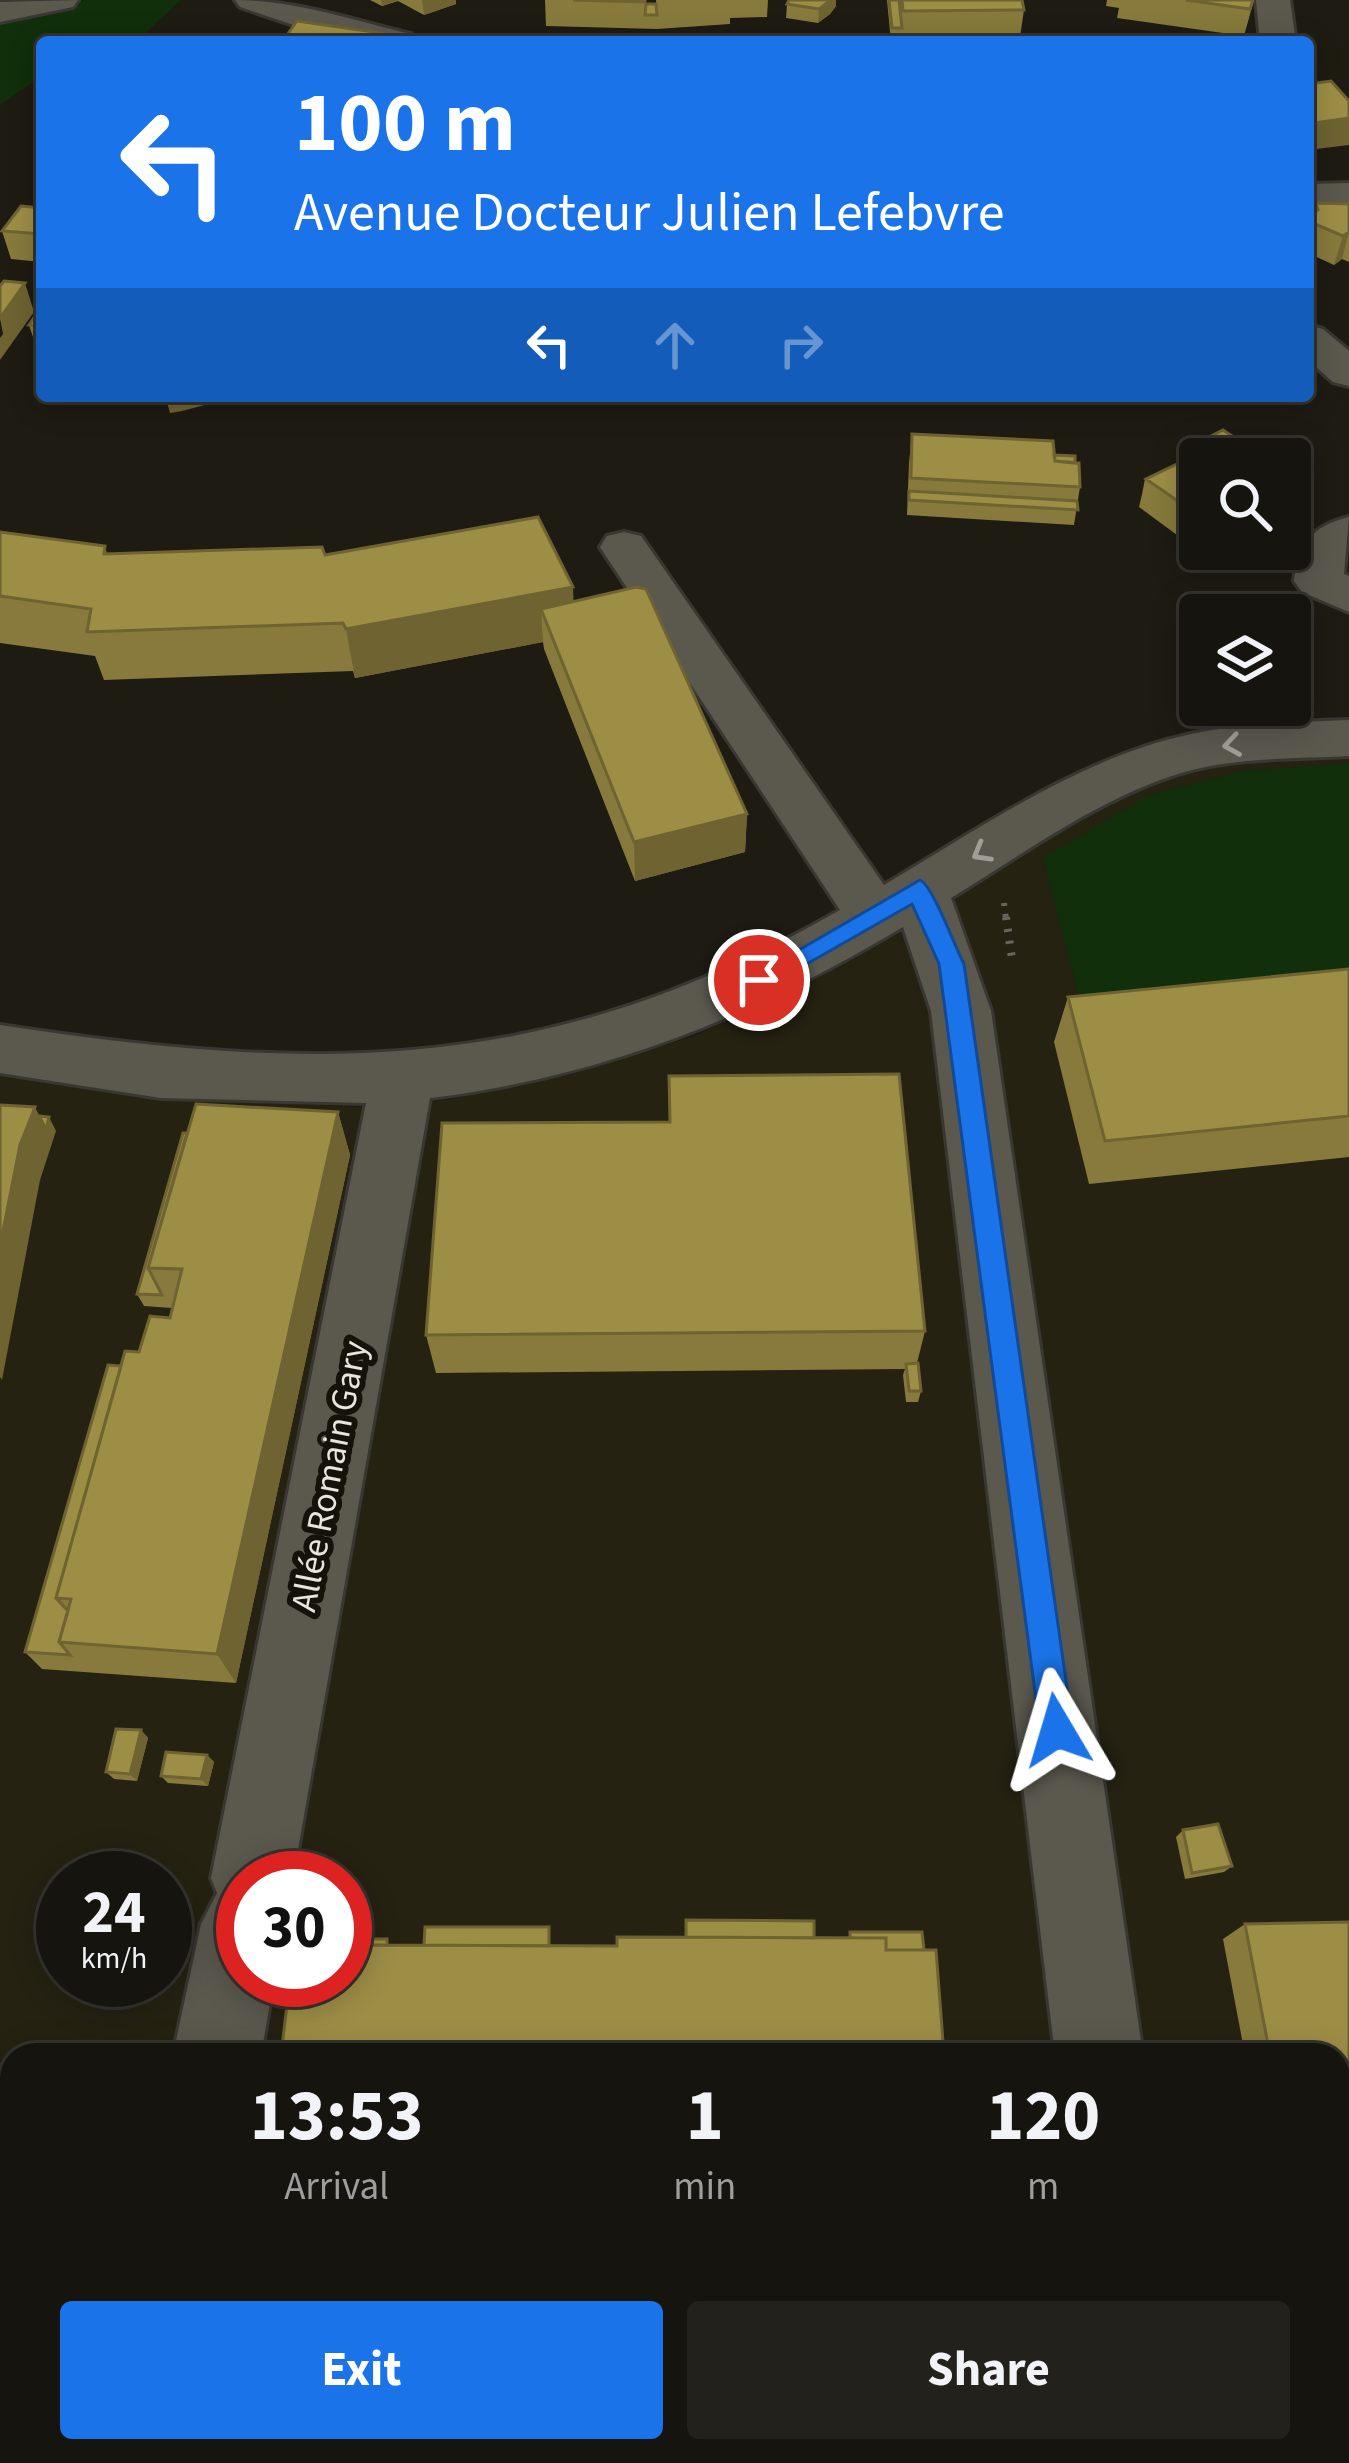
<!DOCTYPE html>
<meta charset="utf-8">
<style>
body{margin:0;font-family:"Source Sans 3",sans-serif;background:#23211c;color:#f1f3f6;height:100vh;display:flex;flex-direction:column;font-size:45px;white-space:nowrap}
*{box-sizing:border-box;margin:0}
p{font-size:39px;color:#9e9e9e}
.icon{flex:none;width:66px;height:66px;fill:none;stroke:currentColor;stroke-width:2;stroke-linecap:round;stroke-linejoin:round}
.map{position:relative;flex:1;overflow:hidden}
.drawer{position:absolute;left:0px;top:2043px;width:1350px;height:420px;display:flex;flex-direction:column;background:#16140e;border-radius:36px 36px 0 0;box-shadow:0 6px 30px #0003,0 0 0 3px #35332e}
.drawer>*{flex:none}
.hud{position:absolute;left:36px;top:36px;width:1278px;height:366px;border-radius:12px;box-shadow:0 6px 30px #0003,0 0 0 3px #35332e;background:#1a73e8;color:#fff;overflow:hidden}
.fabs{position:absolute;left:1179px;top:438px;display:grid;gap:24px}
.fabs a{display:grid;place-items:center;width:132px;height:132px;border-radius:12px;background:#16140e;box-shadow:0 6px 30px #0003,0 0 0 3px #35332e;font-size:60px}
.speed{position:absolute;left:36px;top:1851px;display:flex;gap:24px;font-size:60px;font-weight:700;text-align:center}
.speed>*{display:grid;place-content:center;width:156px;height:156px;border-radius:50%;background:#16140e;box-shadow:0 6px 30px #0003,0 0 0 3px #35332e;line-height:1}
.speed small{font-size:30px;font-weight:400}
.speed .limit{border:18px solid #d22;background:#fff;color:#111}
.pin{position:absolute;display:grid;place-items:center;width:102px;height:102px;color:#fff;margin:-51px;border:6px solid #fff;border-radius:50%;box-shadow:0 3px 12px #0007}
.me{position:absolute;width:132px;margin:-66px;rotate:353deg;stroke-linejoin:round;filter:drop-shadow(0 0 9px #0008)}
.turn{display:flex;align-items:center;gap:42px;height:252px;padding:0 60px;font-size:54px}
.turn .icon{width:156px;height:156px;stroke-width:2.5}
.turn b{display:block;font-size:84px;line-height:102px}
.lanes{display:flex;align-items:center;height:114px;padding:0 60px;background:#0003;justify-content:center;gap:60px;direction:ltr}
.lanes .off{opacity:.35}
.eta{display:flex;justify-content:space-evenly;align-items:center;height:204px;text-align:center}
.eta b{font-size:72px;font-weight:700;line-height:84px}
.action{display:flex;gap:24px;margin-top:auto;padding:24px 60px}
.action a{flex:1;height:138px;border-radius:12px;background:#1a73e8;color:#fff;font-size:48px;font-weight:700;line-height:138px;text-align:center}
.action a+a{background:#23211c;color:#f1f3f6}
.map>svg:first-child{display:block}
.built{fill:#252212;fill-rule:evenodd}
.green{fill:#102f0a}
.lines{fill:none;stroke-linecap:round;stroke-linejoin:round}
.minor-casing{stroke:#393732;stroke-width:6}
.path-far1{stroke:#67655d;stroke-width:6;stroke-dasharray:3 8;stroke-linecap:butt}
.path{stroke:#67655d;stroke-width:8;stroke-dasharray:3 9;stroke-linecap:butt}
.minor{fill:#5b594e;fill-rule:evenodd}
.wall{fill:#877a3c}
.shaded-wall{fill:#6e6331}
.building{fill:#9d8e46;stroke:#6e6331;stroke-width:3}
.oneway{stroke:#a09f96}
.route{fill:#1a73e8;stroke:#114b97;stroke-width:3}
.labels{text-anchor:middle;stroke-width:12;stroke-linejoin:round;paint-order:stroke}
.street-label{font-size:36px;fill:#e6e5de;stroke:#141209}
</style>
<div class="map">
<svg width="1349" height="2463" viewBox="0 0 1349 2463">
<rect width="100%" height="100%" fill="#1d1b12"/>
<path class="built" d="M1349,725v1738h-1349v-1392l151,26 247,12 175,-35 124,-39 138,-68 127,-72 76,-65 172,-93zM63,1878h102v102h-102zM243,1878h102v102h-102zM12,2055h1326v396h-1326z"/>
<path class="green" d="M86,0h95l-45,42h-94v34l-42,29v-84z
M1349,763v218l-268,23 -38,-146 106,-63 95,-24z"/>
<g class="lines">
<g class="minor-casing">
<path id="minor" d="M78,0l-5,7 -73,15v-20z
M235,0c59,0 117,20 176,34l5,8h-72l-104,-35z
M1256,0h34l6,42h-36z
M1349,183v24l-41,1v-24z
M1308,325l15,4 26,22v35l-16,-4 -25,-22z
M1349,517l-5,57 5,2v36l-47,-20 -8,-11c5,-38 16,-54 55,-64z
M624,532l17,4 243,349c97,-57 195,-127 307,-151 52,-11 105,-12 158,-14v36c-55,3 -114,1 -168,17 -82,25 -158,81 -230,125l40,113 152,1044h-88l-124,-1044 -28,-84c-149,89 -300,150 -473,171l-137,780h-50v102h31l-13,75h-88l28,-131 16,-31 -6,-15 155,-775 -205,-5 -161,-25v-48c321,49 550,51 840,-115l-240,-363 7,-11z
M89,2451h98l-2,12h-98z
M1101,2451h98l2,12h-98z"/>
</g>
<path class="path-far1" d="M1004,903l2,17"/>
<path class="path" d="M1006,917l6,42"/>
<use href="#minor" class="minor"/>
</g>
<path class="wall" d="M370,0h86v4l-32,11 -26,-14 -16,5z
M545,0h101v4l11,11 -1,-15h112l-1,17 -37,1v6l-73,5 -111,-3z
M887,0h135l2,10 -4,27 -119,1 -1,4h-9z
M1107,0h147l-10,36 -127,-18 2,-10 -13,-2z
M787,4l49,2 -6,8 -12,9 -32,-5z
M1316,203l33,1v58l-7,-3 -8,6 -26,-12v-36l5,-4z
M42,208v54l-31,-3 -9,-28z
M42,306v34h-8l-5,-15z
M912,434l142,21 26,32 -6,38 -167,-10 2,-52z
M1197,443l58,8 -3,8h-52v70h-10l-13,6 -38,-28 3,-13 3,-15 49,-23z
M0,532l105,14 2,8 218,1 248,32v15l174,212 -2,38 -110,29 -91,-232 -1,-7 -188,36 -2,-7 -249,9 -9,-24 -95,-13z
M1349,969v188l-260,27 -35,-142 14,-45z
M338,1112l12,43 -114,528 -194,-14 -17,-17 96,-286 18,-14 31,-34 2,-10 -28,-2 -7,-12 46,-161z
M669,1122l256,209 -8,32 4,28 -3,11h-12l-3,-27 2,-6 -469,4 -10,-38z
M141,1730l7,8 -11,43 -23,-2 -8,-7z
M207,1755l7,7 -6,24 -40,-3 -7,-7z
M1183,1830l49,36 -8,6 -39,7 -9,-42z
M1349,1922v237h-11v-104h-93l-22,-116 22,-15z
M773,2451h212l1,12h-213z"/>
<path class="shaded-wall" d="M381,0h17v1l-16,5z
M422,0h34v4l-32,11z
M831,0h5v6l-6,8 -12,9 1,-14z
M1349,118v27l-41,5v-26z
M1349,232l-7,27 -8,6 9,-29z
M25,283l9,29 -34,48v-22l3,-4 -3,-16z
M178,396h61l-57,15z
M178,396l4,15 -12,2 -4,-15z
M1198,500l-8,29 -13,6 8,-29z
M573,587l2,49 -34,-27 2,33 -188,36 -9,-49z
M747,814l-2,38 -110,29 -1,-39z
M35,1107l11,22 3,-12 7,14 -16,49 -38,200 -2,-3v-131l20,-101z
M338,1112l12,43 -114,528 -19,-29z
M141,1730l7,8 -11,43 -7,-7z
M207,1755l7,7 -6,24 -7,-7z
M457,2451h12l-1,12h-11z"/>
<path class="building" d="M573,0h72v2z
M789,0h42l-12,9 -32,-5z
M889,0h10l3,28h-10z
M902,0h120l2,10 -121,1z
M1186,0h67l-3,9z
M646,4h10l1,11h-12z
M297,21l84,12 -9,9h-90z
M139,35h37l-3,7h-37z
M1331,81l18,20v17l-41,6v-40z
M1316,203l33,1v28l-6,4 -35,-15v-4l10,-7z
M21,206l21,2v26l-40,-3z
M4,281l21,2 -25,35v-32z
M42,306v20l-13,-1z
M1223,430l32,21 -12,6 2,2h-45v41l-15,6 -39,-27 62,-30 -11,-6z
M912,434l141,7 2,20 24,2 1,24 -169,-9z
M1054,455l21,1v7l-20,-2z
M909,491l168,10 1,9 -169,-10z
M538,517l35,70 -227,42 -3,-6 -256,9 4,-23 -91,-13v-64l105,14 -1,8 218,-7 3,8z
M636,587l10,2 101,225 -113,28 -93,-233z
M1349,969v147l-244,25 -37,-144z
M899,1074l26,257 -499,4 16,-212 228,-1 -1,-46z
M196,1104l142,8 -121,542 -158,-12 12,-43 -15,-1 69,-247 14,1 11,-36 20,2 12,-49 -34,-1z
M0,1105l35,2 -15,38 -20,101z
M39,1116l10,1 -3,12z
M183,1133h4l-39,135 14,27 -25,-1z
M918,1363l3,28h-12l-3,-27z
M108,1365l13,1 -65,232 12,13 -9,31 11,13 -45,-3z
M116,1729l25,1 -11,44 -24,-2z
M166,1752l41,3 -6,24 -40,-3z
M1218,1824l14,42 -40,7 -9,-43z
M686,1920l128,1v17l-128,-1z
M1349,1922v194h-11v-61h-68l-25,-131z
M425,1927h124v19l-125,-1z
M850,1932h72l2,18h-38v-12h-36z
M617,1937l269,1v12h50l8,105h-663l9,-75h55v-23h4v-12l268,1z
M345,1939h42v6h-38v12h-4z
M1338,2121h11v35l-4,-11h-7z
M324,2451h16v6l-17,1z
M340,2451h117v12h-118z
M778,2451h207l1,12h-208z"/>
<defs><path id="oneway-chevron" d="M-2-3.5L2.5 0L-2 3.5" fill="none" stroke-width="1.6" stroke-linecap="round" stroke-linejoin="round" transform="scale(3)"/></defs>
<g class="oneway">
<use href="#oneway-chevron" transform="translate(1232 745) rotate(171)"/>
<use href="#oneway-chevron" transform="translate(981 853) rotate(150)"/>
</g>
<path class="route" d="M920,880c13,6 34,65 44,84l109,766 -5,12 -11,5 -12,-5 -5,-12 -101,-766 -27,-60 -144,82 -9,3 -12,-9z"/>
<g class="labels">
<g class="street-label">
<text transform="translate(328 1476) rotate(-79)" y="13">Allée Romain Gary</text>
</g>
</g>
</svg>
<div class="fabs">
<a><svg class="icon" aria-label="search" viewBox="0 0 24 24"><circle cx="10" cy="10" r="6"/><path d="M15 15l6 6"/></svg></a>
<a><svg class="icon" aria-label="layers" viewBox="0 0 24 24"><path d="M12 4l9 5-9 5-9-5zM3 14l9 5 9-5"/></svg></a>
</div>
<div class="speed"><div>24<small>km/h</small></div><div class="limit">30</div></div>
<div class="pin" style="left:759px;top:980px;background:#d93025"><svg class="icon" aria-label="arrive" viewBox="0 0 24 24"><path d="M6 21V4h12l-3 4 3 4H6"/></svg></div>
<svg class="me" style="left:1057px;top:1730px" viewBox="-20 -20 40 40"><path d="M0-17L14 15 0 8-14 15z" fill="#1a73e8" stroke="#fff" stroke-width="4"/></svg>
<div class="hud">
<div class="turn"><svg class="icon" aria-label="left" viewBox="0 0 24 24"><path d="M17 20v-9H6M10 6l-5 5 5 5"/></svg><div><b>100 m</b>Avenue Docteur Julien Lefebvre</div></div>
<div class="lanes"><svg class="icon" aria-label="left" viewBox="0 0 24 24"><path d="M17 20v-9H6M10 6l-5 5 5 5"/></svg><svg class="icon off" aria-label="ahead" viewBox="0 0 24 24"><path d="M12 20V5M6 11l6-6 6 6"/></svg><svg class="icon off" aria-label="right" viewBox="0 0 24 24"><path d="M7 20v-9h11M14 6l5 5-5 5"/></svg></div>
</div>
<section class="drawer">
<div class="eta">
<div><b>13:53</b><p>Arrival</p></div>
<div><b>1</b><p>min</p></div>
<div><b>120</b><p>m</p></div>
</div>
<div class="action"><a>Exit</a><a>Share</a></div>
</section>
</div>
